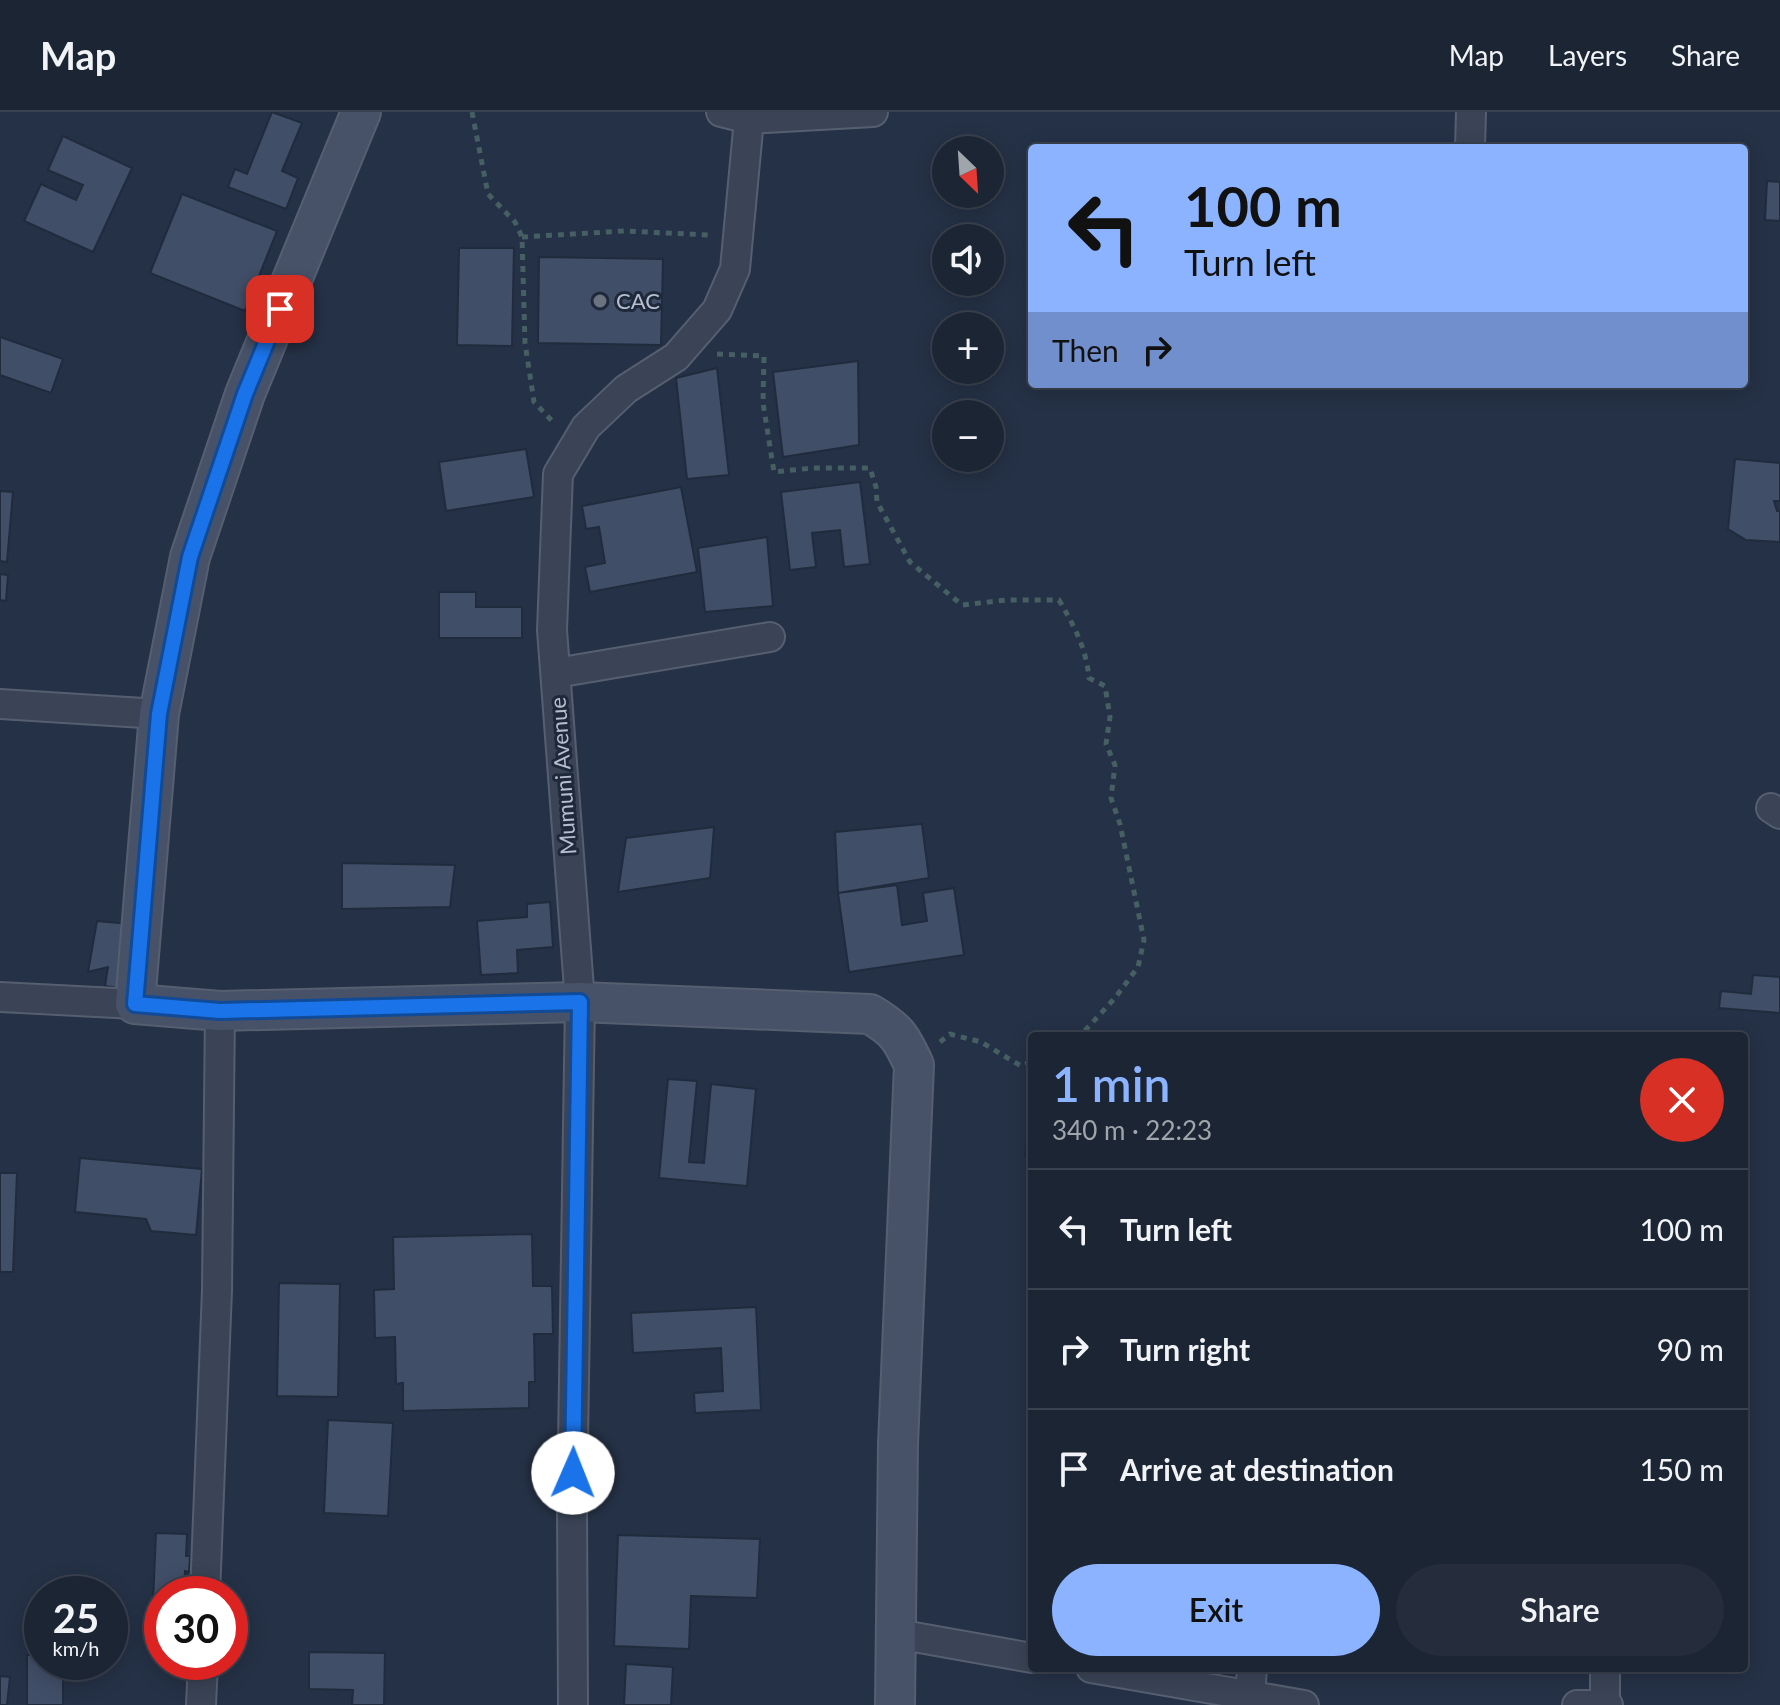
<!DOCTYPE html>
<meta charset="utf-8">
<style>
body{margin:0;font-family:Lato,sans-serif;background:#252d3c;color:#f1f3f6;height:100vh;display:flex;flex-direction:column;font-size:30px;white-space:nowrap}
*{box-sizing:border-box;margin:0}
p{font-size:26px;color:#a0a5ac}
.icon{flex:none;width:44px;height:44px;fill:none;stroke:currentColor;stroke-width:2;stroke-linecap:round;stroke-linejoin:round}
.map{position:relative;flex:1;overflow:hidden}
.drawer{position:absolute;left:1028px;top:920px;width:720px;height:640px;display:flex;flex-direction:column;background:#1c2534;border-radius:8px;box-shadow:0 4px 20px #0003,0 0 0 2px #3a424f}
.drawer>*{flex:none}
.hud{position:absolute;left:1028px;top:32px;width:720px;height:244px;border-radius:8px;box-shadow:0 4px 20px #0003,0 0 0 2px #3a424f;background:#8cb3ff;color:#111;overflow:hidden}
.needle{width:52px;rotate:155deg}
.fabs{position:absolute;left:932px;top:24px;display:grid;gap:16px}
.fabs a{display:grid;place-items:center;width:72px;height:72px;border-radius:50%;background:#1c2534;box-shadow:0 4px 20px #0003,0 0 0 2px #3a424f;font-size:40px}
.speed{position:absolute;left:24px;top:1464px;display:flex;gap:16px;font-size:40px;font-weight:700;text-align:center}
.speed>*{display:grid;place-content:center;width:104px;height:104px;border-radius:50%;background:#1c2534;box-shadow:0 4px 20px #0003,0 0 0 2px #3a424f;line-height:1}
.speed small{font-size:20px;font-weight:400}
.speed .limit{border:12px solid #d22;background:#fff;color:#111}
.pin{position:absolute;display:grid;place-items:center;width:68px;height:68px;color:#fff;margin:-34px;border-radius:16px;box-shadow:0 4px 12px #0006}
.me{position:absolute;width:88px;margin:-44px;rotate:1deg;stroke-linejoin:round;filter:drop-shadow(0 0 6px #0008)}
.turn{display:flex;align-items:center;gap:28px;height:168px;padding:0 24px;font-size:36px}
.turn .icon{width:104px;height:104px;stroke-width:2.5}
.turn b{display:block;font-size:56px;line-height:68px}
.then{display:flex;align-items:center;height:76px;padding:0 24px;background:#0003;gap:16px;font-size:30px}
.round{display:grid;place-items:center;flex:none;width:84px;height:84px;border-radius:42px;background:#252d3c}
.summary{display:flex;align-items:center;justify-content:space-between;height:136px;padding:0 24px}
h1{font-size:48px;font-weight:600;line-height:60px;color:#8cb3ff}
.primary-button{display:flex;gap:16px;margin-top:auto;padding:16px 24px}
.primary-button a{flex:1;height:92px;border-radius:48px;background:#8cb3ff;color:#111;font-size:32px;font-weight:600;line-height:92px;text-align:center}
.primary-button a+a{background:#252d3c;color:#f1f3f6}
ul{padding:0;list-style:none}
li{display:flex;align-items:center;gap:24px;height:120px;padding:0 24px;border-top:2px solid #3a424f}
li div{flex:1}
li b{display:block;font-size:30px}
li em{font-style:normal}
header{display:flex;align-items:center;gap:48px;box-sizing:border-box;height:112px;padding:0 40px;background:#1c2534;border-bottom:2px solid #3a424f}
header strong{font-size:38px}
nav{display:flex;gap:44px;margin-inline-start:auto;font-size:28px}
.map>svg:first-child{display:block}
.building{fill:#414e67;stroke:#202b3d;stroke-width:2}
.lines{fill:none;stroke-linecap:round;stroke-linejoin:round}
.street-casing{stroke:#555f70;stroke-width:32}
.secondary-casing{stroke:#555f70;stroke-width:42}
.path{stroke:#455f63;stroke-width:5;stroke-dasharray:6 6;stroke-linecap:butt}
.street{stroke:#3a4456;stroke-width:28}
.secondary{stroke:#475269;stroke-width:38}
.route-casing{stroke:#114b97;stroke-width:20}
.route{stroke:#1a73e8;stroke-width:14}
.worship-dot{fill:#6b7280;stroke:#1e293b;stroke-width:3}
.labels{text-anchor:middle;stroke-width:6;stroke-linejoin:round;paint-order:stroke}
.poi-label{font-size:22px;fill:#b7bfcf;stroke:#1e293b;text-anchor:start}
.street-label{font-size:22px;fill:#b7bfcf;stroke:#1e293b}
</style>
<header>
<strong>Map</strong>
<nav><a>Map</a><a>Layers</a><a>Share</a></nav>
</header>
<div class="map">
<svg width="1780" height="1593" viewBox="0 0 1780 1593">
<rect width="100%" height="100%" fill="#253146"/>
<path class="building" d="M272,0l30,11 -20,48 16,7 -12,31 -58,-22 7,-18 12,5z
M63,24l69,32 -39,84 -69,-31 17,-37 35,16 7,-15 -35,-15z
M1767,69l13,1v39l-15,-1z
M182,82l95,37 -32,80 -95,-38z
M459,136h55l-2,98 -55,-1z
M539,145l124,2 -2,86 -123,-2z
M0,225l63,22 -12,34 -51,-18z
M858,249l1,84 -76,12 -10,-85z
M717,256l12,107 -42,4 -11,-101z
M526,337l8,48 -88,14 -7,-49z
M1735,347l45,4v38h-6l3,10h3v31l-34,-2 -18,-11z
M860,370l10,82 -26,3 -4,-37 -28,3 4,34 -26,3 -9,-78z
M681,375l16,85 -107,20 -5,-25 20,-4 -6,-36 -13,2 -4,-23z
M0,379l13,1 -6,70 -7,-1z
M767,425l6,69 -68,6 -7,-64z
M0,462l8,1 -2,26 -6,-1z
M439,480h37v15h46v31h-83z
M922,712l7,54 -91,15 -3,-61z
M714,715l-4,51 -92,14 8,-54z
M342,751l113,2 -5,42 -108,2z
M897,773l5,40 25,-4 -4,-28 31,-5 10,67 -115,17 -11,-79z
M550,790l3,45 -36,3 1,23 -37,2 -4,-54 50,-4v-13z
M97,809l33,3 -5,65 -20,-3 3,-19 -20,5z
M1753,863l27,2v36l-61,-5 2,-17 30,3z
M668,967l29,2 -8,81 15,1 7,-79 45,5 -9,97 -88,-8z
M1032,977v68l-7,-1z
M80,1046l122,11 -6,66 -45,-4 -5,-12 -71,-7z
M0,1061h17l-4,99h-13z
M532,1122l1,52h19l1,48h-19l1,48h-6v26l-126,3v-28l-7,1 -1,-47 -20,1 -1,-48 20,-1 -1,-52z
M279,1171l61,1 -2,113 -61,-1z
M756,1195l5,103 -66,3 -1,-20 29,-2 -2,-43 -88,5 -2,-40z
M328,1308l65,3 -5,93 -64,-3z
M156,1421l31,1 -1,22h4l-1,16 -4,-1 -1,23h-22v30h-10z
M618,1423l142,4 -3,59 -66,-2 -2,53 -75,-3z
M309,1540l76,1 -1,52h-32l1,-15 -44,-1z
M27,1543h15v7h21v43h-36z
M626,1552l47,3 -2,38h-47z
M0,1564l10,1 -3,28h-7z"/>
<g class="lines">
<g class="street-casing">
<path id="street" d="M721,0l28,7 124,-7
M1470,36l1,-36
M556,561l214,-36
M0,592l159,10
M1771,696l9,6
M0,885l135,7
M205,1482l12,-304 3,-279
M897,1522l135,24
M1091,1556l213,37
M1250,1584l2,-28
M1605,1592v-36
M201,1593l2,-43
M573,1593l-1,-200 8,-503 -28,-372 6,-156 28,-47 40,-38 50,-32 41,-47 18,-41 14,-150
M1577,1593h31"/>
</g>
<g class="secondary-casing">
<path id="secondary" d="M361,0l-116,282 -55,163 -31,157 -24,290 85,7 360,-9 290,12c27,16 31,23 44,51l-16,379 -3,261"/>
</g>
<path class="path" d="M472,0l16,82 27,28 7,15 3,106 9,59 21,22
M522,125l102,-6 85,4
M717,242l47,2 -1,47 11,69 39,-4h57l6,19 1,15 33,60 52,43 44,-5h53c15,26 27,47 30,78l16,8 5,31 -4,27 9,21 -4,33 9,26 24,116 -6,27 -23,31 -35,38
M940,930l10,-8 31,8 40,24 11,-4"/>
<use href="#street" class="street"/>
<use href="#secondary" class="secondary"/>
</g>
<g class="lines">
<g class="route-casing">
<path id="route" d="M280,197l-35,85 -55,163 -31,157 -24,290 85,7 360,-9 -7,471"/>
</g>
<use href="#route" class="route"/>
</g>
<circle class="worship-dot" cx="600" cy="189" r="8"/>
<g class="labels">
<g class="poi-label">
<text x="616" y="197">CAC</text>
</g>
<g class="street-label">
<text transform="translate(563 664) rotate(-94)" y="8">Mumuni Avenue</text>
</g>
</g>
</svg>
<div class="fabs">
<a><svg class="needle" viewBox="-14 -14 28 28"><path d="M0-13l5 13h-10z" fill="#e53935"/><path d="M0 13l5-13h-10z" fill="#a0a5ac"/></svg></a>
<a><svg class="icon" aria-label="sound" viewBox="0 0 24 24"><path d="M4 9h4l5-4v14l-5-4H4zM17 9q2 3 0 6"/></svg></a>
<a>+</a>
<a>−</a>
</div>
<div class="speed"><div>25<small>km/h</small></div><div class="limit">30</div></div>
<div class="pin" style="left:280px;top:197px;background:#d93025"><svg class="icon" aria-label="arrive" viewBox="0 0 24 24"><path d="M6 21V4h12l-3 4 3 4H6"/></svg></div>
<svg class="me" style="left:573px;top:1361px" viewBox="-20 -20 40 40"><circle r="19" fill="#fff"/><path d="M0-13L10 11 0 6-10 11z" fill="#1a73e8"/></svg>
<div class="hud">
<div class="turn"><svg class="icon" aria-label="left" viewBox="0 0 24 24"><path d="M17 20v-9H6M10 6l-5 5 5 5"/></svg><div><b>100 m</b>Turn left</div></div>
<div class="then">Then<svg class="icon" aria-label="right" viewBox="0 0 24 24"><path d="M7 20v-9h11M14 6l5 5-5 5"/></svg></div>
</div>
<section class="drawer">
<div class="summary"><div><h1>1 min</h1><p>340 m · 22:23</p></div><a class="round" style="background:#d93025;color:#fff"><svg class="icon" aria-label="close" viewBox="0 0 24 24"><path d="M6 6l12 12M18 6L6 18"/></svg></a></div>
<ul>
<li><svg class="icon" aria-label="left" viewBox="0 0 24 24"><path d="M17 20v-9H6M10 6l-5 5 5 5"/></svg><div><b>Turn left</b></div><em>100 m</em></li>
<li><svg class="icon" aria-label="right" viewBox="0 0 24 24"><path d="M7 20v-9h11M14 6l5 5-5 5"/></svg><div><b>Turn right</b></div><em>90 m</em></li>
<li><svg class="icon" aria-label="arrive" viewBox="0 0 24 24"><path d="M6 21V4h12l-3 4 3 4H6"/></svg><div><b>Arrive at destination</b></div><em>150 m</em></li>
</ul>
<div class="primary-button"><a>Exit</a><a>Share</a></div>
</section>
</div>
